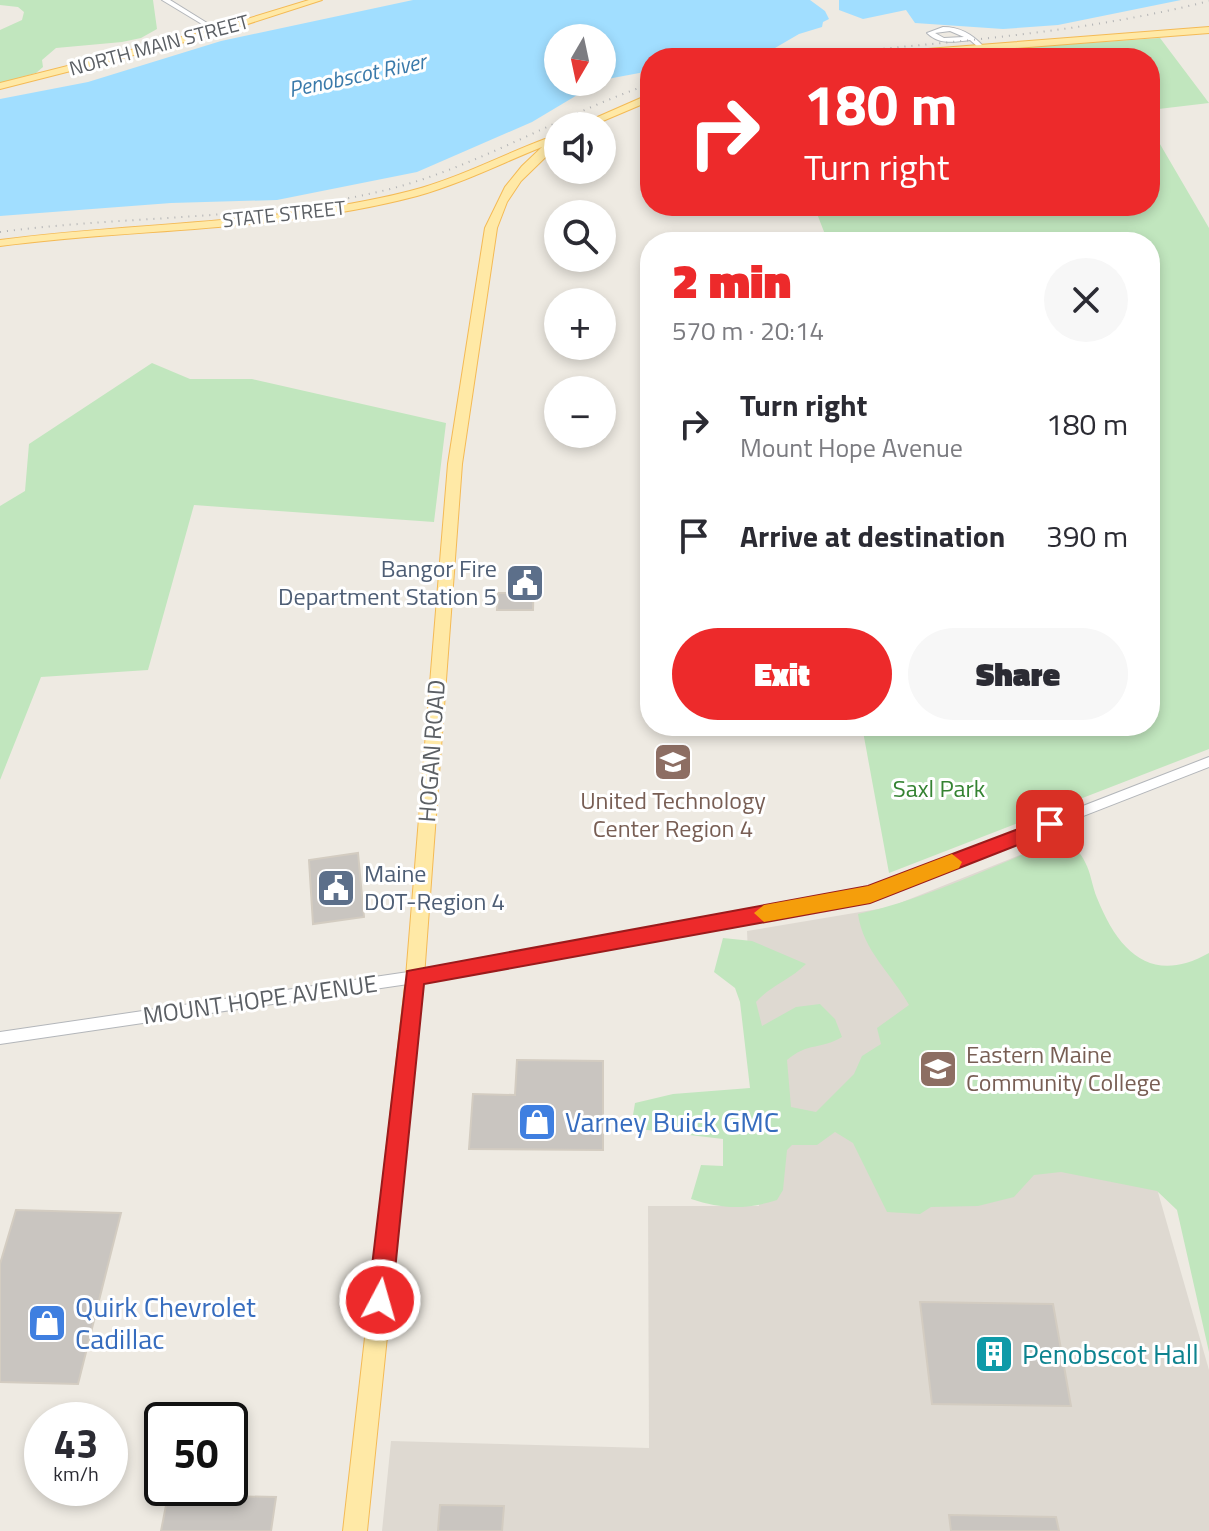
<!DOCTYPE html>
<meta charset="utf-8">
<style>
body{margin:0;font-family:"Titillium Web",sans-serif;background:#f7f7f7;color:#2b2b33;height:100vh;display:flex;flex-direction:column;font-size:30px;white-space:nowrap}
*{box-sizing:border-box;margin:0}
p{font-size:26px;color:#7c7c81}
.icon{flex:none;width:44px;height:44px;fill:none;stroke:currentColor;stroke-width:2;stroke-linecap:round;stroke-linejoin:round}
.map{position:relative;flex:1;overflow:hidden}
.drawer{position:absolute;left:640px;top:232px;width:520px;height:504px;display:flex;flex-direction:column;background:#fff;border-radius:32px;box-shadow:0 4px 12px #0003}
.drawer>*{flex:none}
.guide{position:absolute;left:640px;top:48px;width:520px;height:168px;border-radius:32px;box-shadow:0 4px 12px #0003;background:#ed2a2b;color:#fff;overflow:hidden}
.needle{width:52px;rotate:189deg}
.tools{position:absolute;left:544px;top:24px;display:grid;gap:16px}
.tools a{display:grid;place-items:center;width:72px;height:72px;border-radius:50%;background:#fff;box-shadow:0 4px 12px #0003;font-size:40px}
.speed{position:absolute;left:24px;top:1402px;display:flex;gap:16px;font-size:40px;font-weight:700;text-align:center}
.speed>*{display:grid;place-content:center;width:104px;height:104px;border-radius:50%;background:#fff;box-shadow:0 4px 12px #0003;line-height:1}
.speed small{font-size:20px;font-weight:400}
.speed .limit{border:4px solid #111;border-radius:12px;background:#fff;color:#111}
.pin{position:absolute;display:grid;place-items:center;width:68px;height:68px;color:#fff;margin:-34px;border-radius:16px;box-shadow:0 4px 12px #0006}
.me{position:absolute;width:88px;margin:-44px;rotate:6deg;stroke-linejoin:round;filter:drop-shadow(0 0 6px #0008)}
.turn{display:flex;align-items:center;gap:28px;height:168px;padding:0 32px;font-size:36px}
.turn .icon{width:104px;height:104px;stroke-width:2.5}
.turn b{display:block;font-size:56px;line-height:68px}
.round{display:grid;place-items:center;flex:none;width:84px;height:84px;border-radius:42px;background:#f7f7f7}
.summary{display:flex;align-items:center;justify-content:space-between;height:136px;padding:0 32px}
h1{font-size:48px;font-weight:800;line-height:60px;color:#ed2a2b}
.action{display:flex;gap:16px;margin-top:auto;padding:16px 32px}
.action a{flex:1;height:92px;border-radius:48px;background:#ed2a2b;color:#fff;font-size:32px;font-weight:800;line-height:92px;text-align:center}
.action a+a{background:#f7f7f7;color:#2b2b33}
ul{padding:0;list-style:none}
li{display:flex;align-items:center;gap:24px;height:112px;padding:0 32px}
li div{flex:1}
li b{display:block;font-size:30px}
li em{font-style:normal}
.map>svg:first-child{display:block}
.education{fill:#ded9d1}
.green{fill:#c1e6be}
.water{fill:#a1deff}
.building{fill:#c9c5c0;stroke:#d3ccc1;stroke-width:2}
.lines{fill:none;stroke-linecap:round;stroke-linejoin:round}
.minor-casing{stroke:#b3b6ba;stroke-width:2}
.major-casing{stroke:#f4ba55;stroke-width:2}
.minor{fill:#fff;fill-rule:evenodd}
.major{fill:#ffe9a6;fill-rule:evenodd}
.rail{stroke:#b2b3b4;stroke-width:2;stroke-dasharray:1 6;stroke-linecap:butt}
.route{fill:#ed2a2b;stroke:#9a1b1c;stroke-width:2}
.slow{fill:#f59e0b}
.labels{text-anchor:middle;stroke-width:6;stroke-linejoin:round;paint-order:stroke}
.far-street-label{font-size:20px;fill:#5b5f64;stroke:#fff}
.far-water-label{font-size:22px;font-style:italic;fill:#3a7aaa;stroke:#fff}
.service-label{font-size:24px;fill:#4e5e75;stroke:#fff;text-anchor:end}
.street-label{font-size:24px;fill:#5b5f64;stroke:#fff}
.park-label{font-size:24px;fill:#358332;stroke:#fff}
.education-label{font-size:24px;fill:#785e54;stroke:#fff}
.near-shop-label{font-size:28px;fill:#366cbe;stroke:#fff;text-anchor:start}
.near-culture-label{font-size:28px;fill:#0d838f;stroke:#fff;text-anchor:start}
</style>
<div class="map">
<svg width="1209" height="1531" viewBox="0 0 1209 1531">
<rect width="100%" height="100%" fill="#eeeae2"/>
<path class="education" d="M1057,840l152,530v161h-827l9,-90 258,7 -1,-242h111l-12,-275 143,-24z"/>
<path class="green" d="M0,0h153l4,29 -16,9 -19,4 -66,6 -14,12 1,7 -7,6 -36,10v-53l22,-10 2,-8 -6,-5 -18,-2z
M1160,38l49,65 -59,7v-52h-143l-7,-9z
M1150,127l59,101v521l-320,124 -27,-147h288v-484h-322l-14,-36h336z
M152,363l38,16h62l194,44 -12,99 -240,-17 -46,165 -107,7 -41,103v-274l25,-15 4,-47z
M1066,837c6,8 15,16 19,25 6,11 7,24 12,36 22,55 55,87 112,55v399l-32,-142 -20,-19 -96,-19 -27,3 -20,22 -36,9 -47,1 -11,7 -33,-2 -34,-69 -18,-11 -18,13h-25l-5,5 -4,40 -6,10c-31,10 -56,9 -86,-1l10,-34 22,1v-27l-84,-10 -7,-8 3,-18 38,-9 77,-6 -10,-86 -5,-14 -21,-16 9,-34 29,3 54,23c-16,16 -36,22 -50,38l6,24 34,-19 24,-3 15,15 7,18c-22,13 -34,5 -55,23l4,47 25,5 38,-38 8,-18 19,-12 -4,-16 32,-23c-17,-31 -46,-54 -51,-91 73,-16 139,-50 208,-77z"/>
<path class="water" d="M413,0h397l15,11 4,8 -6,3 -1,5 -23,7 -24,14 -37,10h-88v13l-48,9v-42h-44v44h41l-67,40 -115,50 -140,28 -106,3 -171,13v-117l88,-17 133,-41z
M839,0h342l-123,25 -55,4 -88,-6 -9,-13 -43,9 -24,-9z"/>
<path class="building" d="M516,573h18l-1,37h-36l1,-17h18z
M358,853l6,64 -51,7 -4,-64z
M517,1060l86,1v89l-134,-1 4,-55 42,1z
M16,1210l105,3 -43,171 -78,-2v-118z
M920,1302l133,2 18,102 -139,-2z
M168,1495l108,2 -5,34h-110z
M440,1505l64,1 -2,25h-64z
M949,1515l107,2 3,14h-108z"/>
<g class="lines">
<g class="minor-casing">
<path id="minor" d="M162,0h8l50,31 -5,1z
M943,27c17,0 29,7 40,19l-5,1 -8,-7c-16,2 -31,5 -43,-7zM950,31l14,6 -20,1 -9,-5z
M1209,757v10l-339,132 -455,84 -415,61v-12l415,-61 454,-82z"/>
</g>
<g class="major-casing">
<path id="major" d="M309,0h13l-102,33 -220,56v-6l214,-54z
M1209,27v6l-323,25h-41l5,-3z
M650,94v7l-59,25h-14z
M558,137v8l-37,36 -14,21 -10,26 -35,236 -38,513 -57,554h-24l63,-554 42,-513 37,-236 20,-41 17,-21 20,-19c-42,17 -82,37 -125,49 -136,36 -279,32 -417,50v-6c136,-18 276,-15 410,-49 47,-12 90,-35 135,-52z"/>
</g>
<use href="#minor" class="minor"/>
<use href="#major" class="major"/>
<path class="rail" d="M793,58c140,-16 279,-22 416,-57
M0,232c128,-17 260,-11 386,-42 92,-23 174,-75 264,-106"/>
</g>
<path class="route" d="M1050,817l9,7 -3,6 -186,73 -446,81 -32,316 -4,8 -8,4 -8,-4 -4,-8 39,-329 461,-85z"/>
<path class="slow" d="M952,854l10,8 -3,6 -89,35 -106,19 -10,-9 10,-8 104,-19z"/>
<defs>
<g id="civic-square" transform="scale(2)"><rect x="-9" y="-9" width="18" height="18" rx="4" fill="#5c6f8a" stroke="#fff"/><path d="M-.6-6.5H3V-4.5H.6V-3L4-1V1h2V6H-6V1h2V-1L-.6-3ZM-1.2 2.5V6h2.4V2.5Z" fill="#fff"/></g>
<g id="school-square" transform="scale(2)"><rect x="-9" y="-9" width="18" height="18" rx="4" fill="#8d6e63" stroke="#fff"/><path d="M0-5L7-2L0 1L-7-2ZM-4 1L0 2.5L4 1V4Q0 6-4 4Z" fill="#fff"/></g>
<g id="university-square" transform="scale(2)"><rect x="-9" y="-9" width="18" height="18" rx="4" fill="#8d6e63" stroke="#fff"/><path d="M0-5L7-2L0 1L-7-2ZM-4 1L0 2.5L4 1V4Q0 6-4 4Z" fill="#fff"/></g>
<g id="shop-square" transform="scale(2)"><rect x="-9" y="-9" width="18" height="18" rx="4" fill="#3f7fe0" stroke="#fff"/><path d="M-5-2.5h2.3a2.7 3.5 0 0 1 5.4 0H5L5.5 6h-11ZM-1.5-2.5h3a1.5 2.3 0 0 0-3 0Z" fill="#fff"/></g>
<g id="building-square" transform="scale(2)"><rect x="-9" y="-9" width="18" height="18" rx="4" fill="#0f9aa8" stroke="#fff"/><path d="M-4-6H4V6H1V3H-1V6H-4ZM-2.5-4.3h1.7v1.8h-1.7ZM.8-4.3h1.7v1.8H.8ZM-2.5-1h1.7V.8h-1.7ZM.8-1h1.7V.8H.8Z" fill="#fff"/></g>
</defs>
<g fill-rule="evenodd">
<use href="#civic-square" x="525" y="583"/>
<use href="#school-square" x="673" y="762"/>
<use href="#civic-square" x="336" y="888"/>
<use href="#university-square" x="938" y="1069"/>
<use href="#shop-square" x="537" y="1122"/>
<use href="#shop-square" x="47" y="1323"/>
<use href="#building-square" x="994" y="1354"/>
</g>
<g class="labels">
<g class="far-street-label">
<text transform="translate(159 45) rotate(-15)" y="7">NORTH MAIN STREET</text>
<text transform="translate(284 214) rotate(-6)" y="7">STATE STREET</text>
</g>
<g class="far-water-label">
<text transform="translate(357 75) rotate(-12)" y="8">Penobscot River</text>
</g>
<g class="service-label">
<text x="497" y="577">Bangor Fire<tspan x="497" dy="28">Department Station 5</tspan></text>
<text x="364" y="882" text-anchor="start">Maine<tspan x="364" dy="28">DOT-Region 4</tspan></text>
</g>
<g class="street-label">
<text transform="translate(432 751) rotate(-86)" y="8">HOGAN ROAD</text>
<text transform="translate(260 1000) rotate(-8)" y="8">MOUNT HOPE AVENUE</text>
</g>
<g class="park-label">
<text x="939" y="797">Saxl Park</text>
</g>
<g class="education-label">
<text x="673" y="809">United Technology<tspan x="673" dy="28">Center Region 4</tspan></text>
<text x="966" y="1063" text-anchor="start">Eastern Maine<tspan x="966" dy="28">Community College</tspan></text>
</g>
<g class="near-shop-label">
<text x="565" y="1132">Varney Buick GMC</text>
<text x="75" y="1317">Quirk Chevrolet<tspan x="75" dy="32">Cadillac</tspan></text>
</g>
<g class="near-culture-label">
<text x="1022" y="1364">Penobscot Hall</text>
</g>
</g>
</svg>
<div class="tools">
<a><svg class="needle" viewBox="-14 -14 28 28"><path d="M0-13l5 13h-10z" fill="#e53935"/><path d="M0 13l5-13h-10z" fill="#7c7c81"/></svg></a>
<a><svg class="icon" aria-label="sound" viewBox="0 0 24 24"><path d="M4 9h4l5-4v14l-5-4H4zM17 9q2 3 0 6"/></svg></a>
<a><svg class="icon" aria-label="search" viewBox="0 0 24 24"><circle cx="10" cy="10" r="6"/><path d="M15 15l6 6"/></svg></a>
<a>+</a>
<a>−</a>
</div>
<div class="speed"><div>43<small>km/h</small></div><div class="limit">50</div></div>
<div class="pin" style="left:1050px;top:824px;background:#d93025"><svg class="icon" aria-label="arrive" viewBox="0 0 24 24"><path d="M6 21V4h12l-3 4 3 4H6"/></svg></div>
<svg class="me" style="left:380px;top:1300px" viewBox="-20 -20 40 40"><circle r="17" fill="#ed2a2b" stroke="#fff" stroke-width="3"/><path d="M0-11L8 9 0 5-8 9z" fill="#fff"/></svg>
<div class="guide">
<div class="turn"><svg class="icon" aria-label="right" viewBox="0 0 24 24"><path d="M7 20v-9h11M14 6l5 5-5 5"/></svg><div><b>180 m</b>Turn right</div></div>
</div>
<section class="drawer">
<div class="summary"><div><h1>2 min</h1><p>570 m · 20:14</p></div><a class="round"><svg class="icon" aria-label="close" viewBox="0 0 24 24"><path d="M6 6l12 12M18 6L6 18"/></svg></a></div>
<ul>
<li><svg class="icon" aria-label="right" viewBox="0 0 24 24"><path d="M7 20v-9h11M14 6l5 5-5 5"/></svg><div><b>Turn right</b><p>Mount Hope Avenue</p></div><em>180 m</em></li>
<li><svg class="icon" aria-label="arrive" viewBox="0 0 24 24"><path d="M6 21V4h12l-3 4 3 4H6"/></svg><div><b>Arrive at destination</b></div><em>390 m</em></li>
</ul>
<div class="action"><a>Exit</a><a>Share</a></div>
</section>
</div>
